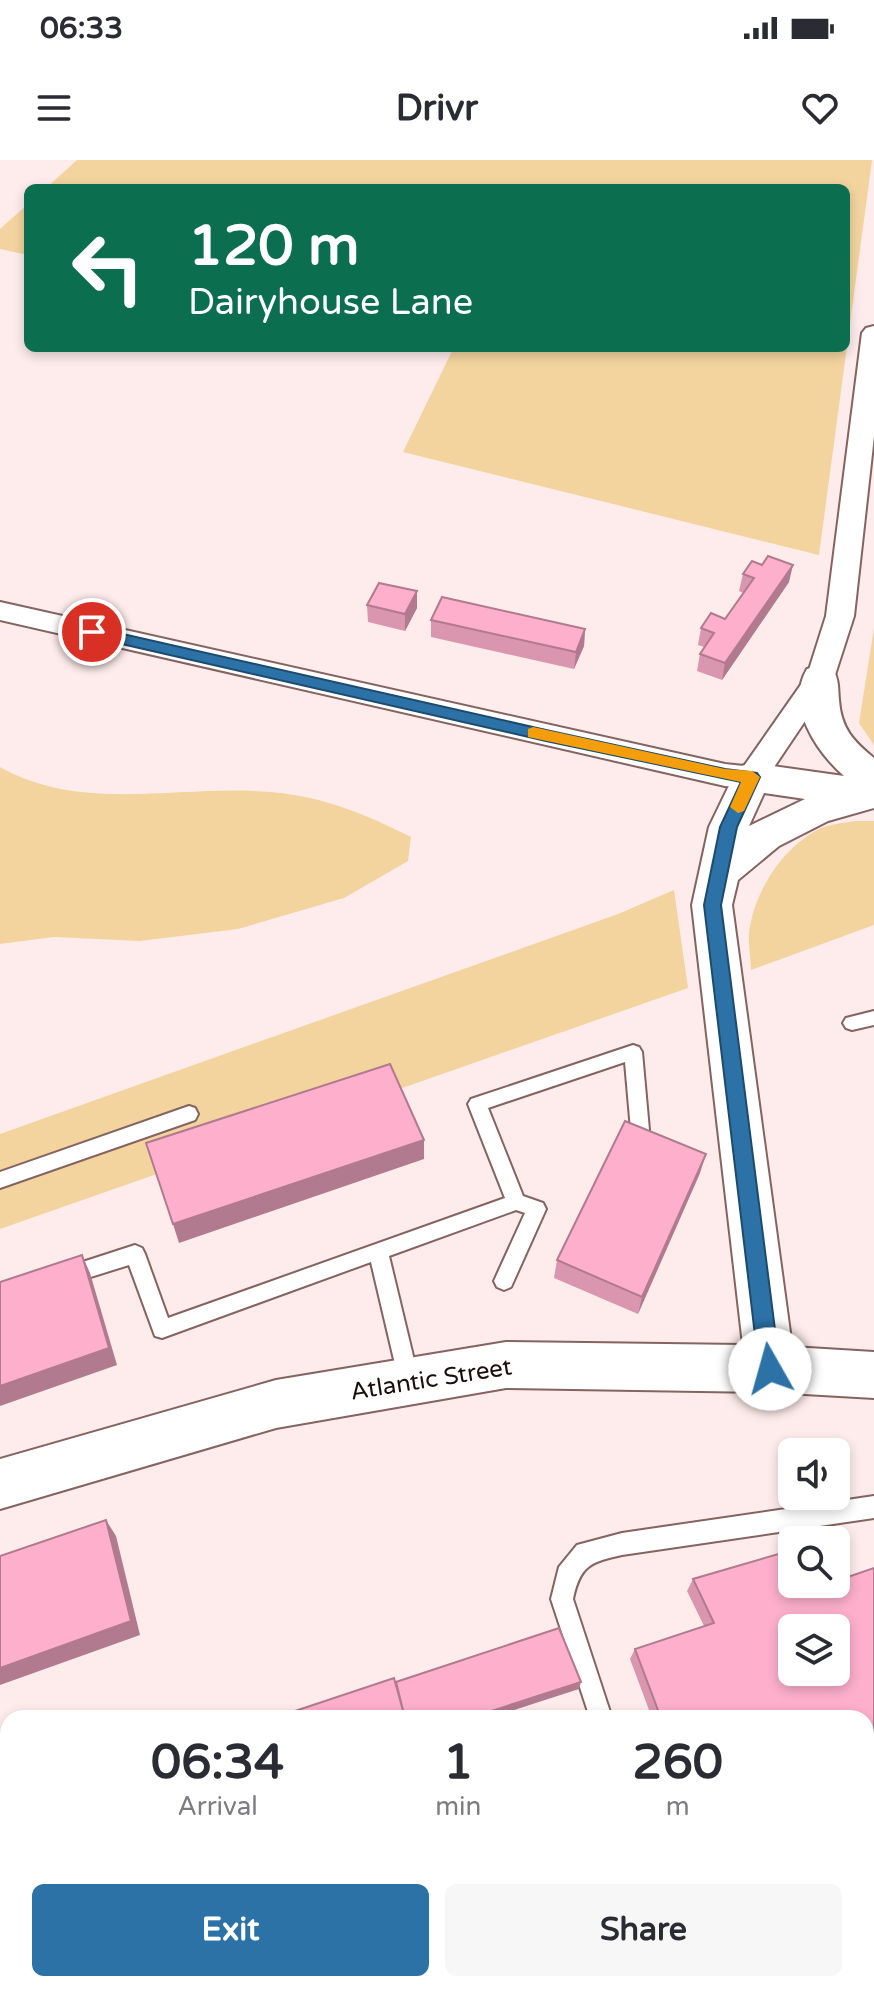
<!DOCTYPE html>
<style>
body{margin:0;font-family:"Varela Round",sans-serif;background:#f7f7f7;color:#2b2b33;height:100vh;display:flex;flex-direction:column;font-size:30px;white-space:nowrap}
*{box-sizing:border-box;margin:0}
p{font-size:26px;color:#7c7c81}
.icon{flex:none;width:44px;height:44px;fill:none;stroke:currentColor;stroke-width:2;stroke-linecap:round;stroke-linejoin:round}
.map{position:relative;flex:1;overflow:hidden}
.sheet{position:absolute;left:0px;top:1550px;width:874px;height:282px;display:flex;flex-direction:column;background:#fff;border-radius:24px 24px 0 0;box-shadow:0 4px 12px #0003}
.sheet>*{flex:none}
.hud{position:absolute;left:24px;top:24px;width:826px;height:168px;border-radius:12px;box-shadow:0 4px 12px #0003;background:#0b6e4f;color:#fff;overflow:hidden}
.tools{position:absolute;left:778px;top:1278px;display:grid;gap:16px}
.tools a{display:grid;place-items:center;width:72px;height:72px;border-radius:12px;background:#fff;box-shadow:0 4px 12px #0003;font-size:40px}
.pin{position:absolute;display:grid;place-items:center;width:68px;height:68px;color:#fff;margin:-34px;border:4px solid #fff;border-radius:50%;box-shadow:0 2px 8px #0007}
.me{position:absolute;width:88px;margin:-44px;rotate:353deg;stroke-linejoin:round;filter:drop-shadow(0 0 6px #0008)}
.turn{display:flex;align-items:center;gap:28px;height:168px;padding:0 32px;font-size:36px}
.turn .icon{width:104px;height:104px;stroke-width:2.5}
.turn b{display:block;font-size:56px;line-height:68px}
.eta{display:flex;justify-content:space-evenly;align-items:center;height:136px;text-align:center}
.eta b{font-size:48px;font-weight:700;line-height:56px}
.action{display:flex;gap:16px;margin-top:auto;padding:16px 32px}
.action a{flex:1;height:92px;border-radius:12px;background:#2c72a7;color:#fff;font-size:32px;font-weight:700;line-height:92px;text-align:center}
.action a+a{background:#f7f7f7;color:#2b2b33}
.status{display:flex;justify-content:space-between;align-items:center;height:56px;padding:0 40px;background:#fff;direction:ltr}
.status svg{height:22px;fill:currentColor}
header{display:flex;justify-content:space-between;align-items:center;height:104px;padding:0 32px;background:#fff;font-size:36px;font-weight:700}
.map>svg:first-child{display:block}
.green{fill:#f3d49f}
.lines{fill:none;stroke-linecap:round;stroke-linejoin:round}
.lane-casing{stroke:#846360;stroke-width:4}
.street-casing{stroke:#846360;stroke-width:4}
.secondary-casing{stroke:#846360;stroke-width:4}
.lane{fill:#fff;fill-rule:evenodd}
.street{fill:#fff;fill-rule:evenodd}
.secondary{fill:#fff;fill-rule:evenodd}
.wall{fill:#da96af;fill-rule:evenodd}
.shaded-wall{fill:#b17a8e}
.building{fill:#fdafcb;stroke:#b17a8e;stroke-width:2;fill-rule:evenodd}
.route{fill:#2c72a7;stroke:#1d4a6d;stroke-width:2}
.slow{fill:#f59e0b}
.labels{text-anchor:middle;stroke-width:7;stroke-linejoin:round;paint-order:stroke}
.street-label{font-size:24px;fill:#1b0e0d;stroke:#fff}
</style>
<div class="status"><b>06:33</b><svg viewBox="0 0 49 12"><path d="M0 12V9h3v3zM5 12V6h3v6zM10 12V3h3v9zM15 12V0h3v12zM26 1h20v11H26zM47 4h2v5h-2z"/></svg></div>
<header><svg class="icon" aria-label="menu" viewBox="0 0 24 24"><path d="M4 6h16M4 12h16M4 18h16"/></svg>Drivr<svg class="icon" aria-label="heart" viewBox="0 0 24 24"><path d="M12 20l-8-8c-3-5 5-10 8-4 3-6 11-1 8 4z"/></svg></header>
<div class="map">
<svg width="874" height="1831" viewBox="0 0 874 1831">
<rect width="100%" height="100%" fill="#fdeceb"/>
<path class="green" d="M77,0h795l-53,395 -416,-103 49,-101 -10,-3h404v-160h-800z
M28,44v51l-28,-6v-20z
M874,468v117l-15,-22z
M0,607c83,47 180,17 271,25 50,4 95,22 140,45l-3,24 -64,37 -106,31 -98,12 -86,-4 -54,7z
M855,661h19v104l-123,45c0,-11 -3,-25 -2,-37 5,-41 33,-85 70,-104 11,-5 25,-6 36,-8z
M674,730l14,98 -688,241v-95l618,-220z"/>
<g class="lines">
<g class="lane-casing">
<path id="lane" d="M874,851v14l-22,5 -6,-2 -3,-5 3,-5z
M633,885l6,2 3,5 7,78 -2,6 -7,2 -7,-2 -2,-6 -6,-68 -137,46 35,88 20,7 3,6 -35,78 -7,3 -7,-3 -3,-6 31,-68 -9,-3 -127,46 30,125 -3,7 -7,3 -7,-3 -3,-7 -28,-119 -209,76 -7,-2 -26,-71 -64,20 -7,-3 -3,-6 3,-6 77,-25 7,3 3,6 23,64 337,-120 -37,-94 3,-5z
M189,946l6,2 3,6 -3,6 -195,68v-16z
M874,1336v22l-252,37c-31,7 -42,10 -49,44l39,119h-22l-39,-119 8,-32 18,-22 45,-12z
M0,1586l8,4v62l-8,4z
M675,1824h24l2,7h-24z"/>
</g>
<g class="street-casing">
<path id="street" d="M874,166v110l-20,180 -20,62 -72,107 -10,3 -27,-2 -725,-166v-18l725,162 19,2 63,-90 19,-60 36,-283 4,-5z"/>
</g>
<g class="secondary-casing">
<path id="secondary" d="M820,505l13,4c6,11 5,19 6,31 2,28 14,41 35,58v50l-46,13 -49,25 -41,34 -6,25 60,442 82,5v46l-104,-6 -264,-4 -230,40 -276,81v-50l276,-79 230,-38 237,3 -51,-440 17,-78 29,-60 14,-4 92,13c-27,-24 -59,-70 -37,-107zM764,633l41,6 -56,27z"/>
</g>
<use href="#lane" class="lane"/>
<use href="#street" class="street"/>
<use href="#secondary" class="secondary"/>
</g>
<path class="wall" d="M743,414l46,8 -67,98 -25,-9 3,-17 4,-7 -6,-2 3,-17 24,-9 18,-26 -4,-2z
M367,445l50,3 -12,23 -37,-9z
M431,460l154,9 -1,17 -10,23 -143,-32z
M700,1013l-62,141 -84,-36 3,-18z
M792,1390v34h23l2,3 9,-3h10v-3l38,-13v423h-122l-3,-7h117v-266h-214l-22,-59 5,-10 69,-23 -17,-35 6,-12zM792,1468h44v44h-44z"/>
<path class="shaded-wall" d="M793,405l-4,17 -67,98 3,-17z
M417,431v17l-12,23v-17z
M585,469l-1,17 -10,23 2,-17z
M424,980v19l-245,84 -6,-19z
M706,994l-6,19 -62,141 4,-17z
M82,1095l8,18 27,92 -117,41v-20z
M106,1360l10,16 24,99 -140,50v-17z
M581,1522l-2,7 -90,29h-19z
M195,1824h8l1,7h-7z"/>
<path class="building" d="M768,396l25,9 -68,98 -25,-9 14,-21 -13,-5 10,-15 14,6 29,-41 -11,-4 9,-13 10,4z
M379,423l38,8 -12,23 -38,-9z
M442,437l143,32 -9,23 -145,-32z
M390,904l34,76 -251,84 -27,-81z
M625,961l81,33 -64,143 -85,-37z
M82,1095l27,93 -109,38v-104z
M106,1360l25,101 -131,47v-112z
M792,1390v34h23l2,3 9,-3h10v-3l38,-13v423h-112l-3,-7h107v-266h-205l-26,-69 79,-26 -21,-44zM792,1468h44v44h-44z
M559,1468l22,54 -111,36h-65l-9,-36z
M394,1518l11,40h-131z
M8,1768v55l-8,-41v-11z
M8,1824h187l2,7h-188z
M294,1824h187l2,7h-187z"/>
<path class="route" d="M92,467l454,103 179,39 32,4 3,4 -23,50 -16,78 59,464 -3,6 -7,3 -8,-3 -3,-6 -55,-464 16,-78 21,-45 -195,-41 -459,-105 -3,-4z"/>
<path class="slow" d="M533,567l192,42 27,2 8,6 -16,34 -6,2 -8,-6 11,-25 -213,-45v-8z"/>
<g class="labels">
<g class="street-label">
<text transform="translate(431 1219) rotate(-9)" y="8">Atlantic Street</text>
</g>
</g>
</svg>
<div class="tools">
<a><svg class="icon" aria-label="sound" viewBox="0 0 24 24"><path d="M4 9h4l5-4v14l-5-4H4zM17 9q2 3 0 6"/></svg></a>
<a><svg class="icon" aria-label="search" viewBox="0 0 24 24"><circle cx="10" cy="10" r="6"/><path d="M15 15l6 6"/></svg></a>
<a><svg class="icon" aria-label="layers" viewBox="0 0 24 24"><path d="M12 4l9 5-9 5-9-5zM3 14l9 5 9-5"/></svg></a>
</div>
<div class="pin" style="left:92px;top:472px;background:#d93025"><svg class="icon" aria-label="arrive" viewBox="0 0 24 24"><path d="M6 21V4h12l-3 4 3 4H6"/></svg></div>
<svg class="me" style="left:770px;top:1209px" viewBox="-20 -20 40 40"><circle r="19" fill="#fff"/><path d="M0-13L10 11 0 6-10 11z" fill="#2c72a7"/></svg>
<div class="hud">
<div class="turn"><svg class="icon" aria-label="left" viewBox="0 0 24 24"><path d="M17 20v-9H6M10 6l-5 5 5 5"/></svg><div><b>120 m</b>Dairyhouse Lane</div></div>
</div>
<section class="sheet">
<div class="eta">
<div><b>06:34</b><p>Arrival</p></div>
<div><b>1</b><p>min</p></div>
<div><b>260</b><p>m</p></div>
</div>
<div class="action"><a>Exit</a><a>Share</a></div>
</section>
</div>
